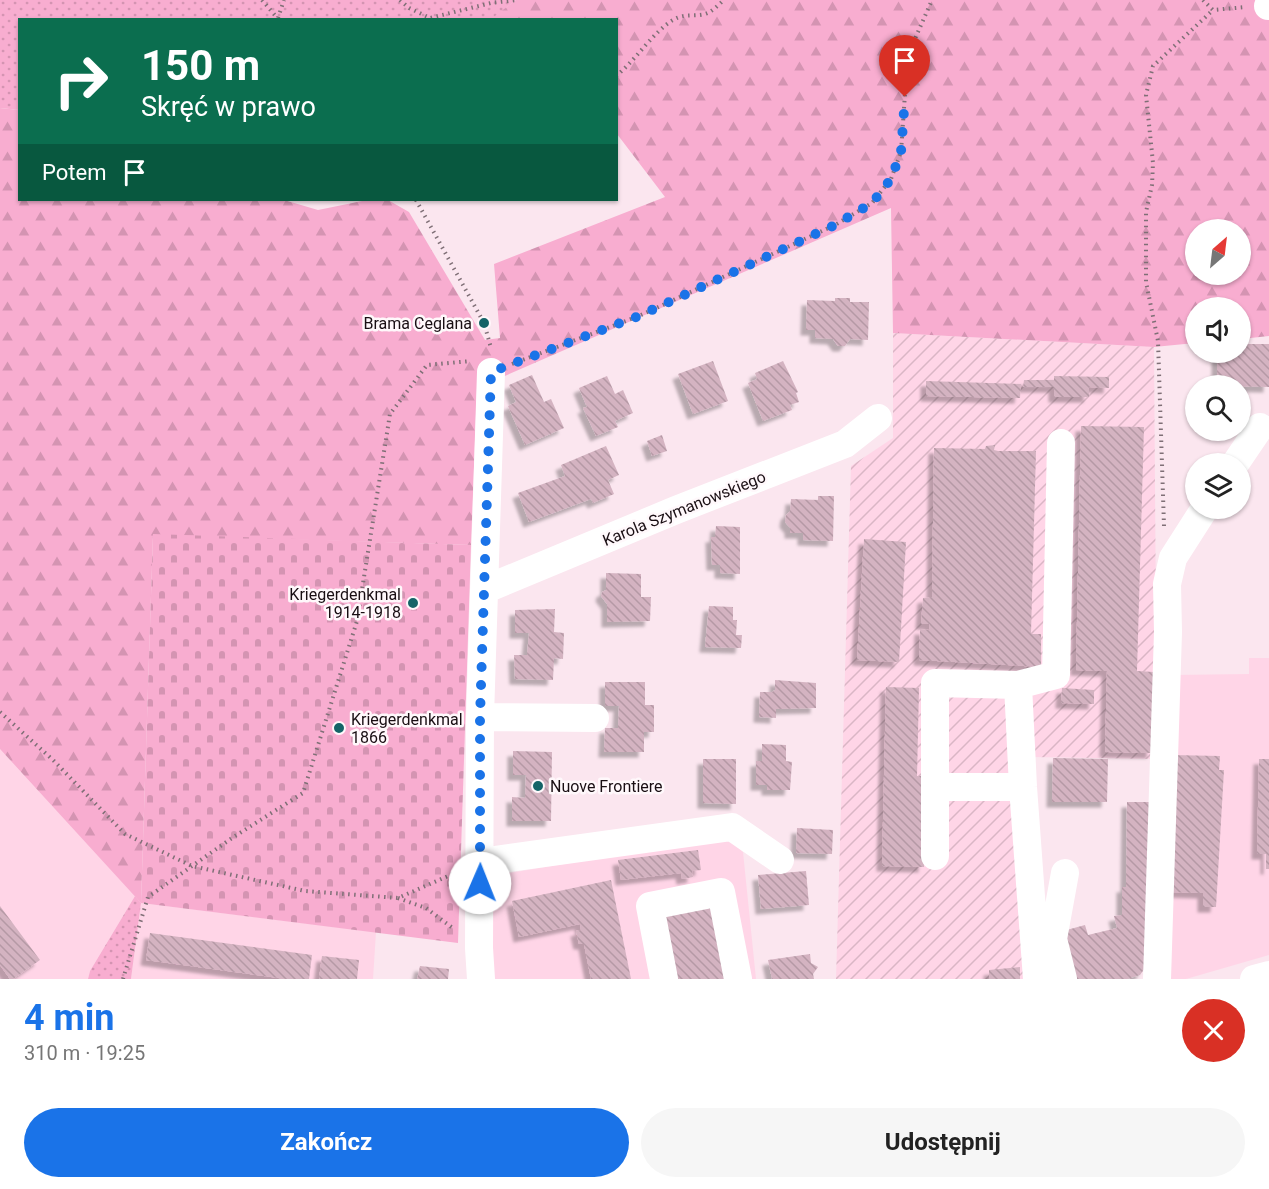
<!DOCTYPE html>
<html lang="pl">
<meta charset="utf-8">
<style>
body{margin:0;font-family:Roboto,sans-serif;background:#f6f6f6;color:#222;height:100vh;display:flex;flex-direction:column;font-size:22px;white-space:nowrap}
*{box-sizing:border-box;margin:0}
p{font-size:20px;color:#767676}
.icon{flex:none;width:33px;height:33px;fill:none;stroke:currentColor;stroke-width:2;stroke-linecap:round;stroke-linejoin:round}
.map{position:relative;height:979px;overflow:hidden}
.drawer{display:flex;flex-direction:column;background:#fff;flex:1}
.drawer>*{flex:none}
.guide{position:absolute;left:18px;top:18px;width:600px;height:183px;border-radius:0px;box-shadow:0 2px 4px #0004;background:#0b6e4f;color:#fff;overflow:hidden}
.needle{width:39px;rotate:28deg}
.buttons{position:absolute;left:1185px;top:219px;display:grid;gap:12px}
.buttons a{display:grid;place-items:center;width:66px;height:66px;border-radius:50%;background:#fff;box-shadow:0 2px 4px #0004;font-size:30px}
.pin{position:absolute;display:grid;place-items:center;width:51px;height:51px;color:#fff;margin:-62px -26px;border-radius:50% 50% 50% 0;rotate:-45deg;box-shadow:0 0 6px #0007}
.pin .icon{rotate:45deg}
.me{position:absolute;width:66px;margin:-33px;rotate:1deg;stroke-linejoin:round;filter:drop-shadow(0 0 4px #0008)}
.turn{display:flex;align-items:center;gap:21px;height:126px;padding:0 24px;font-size:27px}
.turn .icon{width:78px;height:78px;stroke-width:2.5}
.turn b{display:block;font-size:42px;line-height:51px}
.then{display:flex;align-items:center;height:57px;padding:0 24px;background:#0003;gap:12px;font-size:22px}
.round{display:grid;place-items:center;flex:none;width:63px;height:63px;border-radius:32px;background:#f6f6f6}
.head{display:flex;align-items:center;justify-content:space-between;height:102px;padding:0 24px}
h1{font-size:36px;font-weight:700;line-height:45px;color:#1a73e8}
.cta{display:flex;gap:12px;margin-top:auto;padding:12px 24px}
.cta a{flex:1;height:69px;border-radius:36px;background:#1a73e8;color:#fff;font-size:24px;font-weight:700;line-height:69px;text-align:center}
.cta a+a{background:#f6f6f6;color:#222}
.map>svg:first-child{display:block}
.built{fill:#ffd5e7}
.industrial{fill:url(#industrial-furrows)}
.grass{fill:url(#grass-dots)}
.forest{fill:url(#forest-firs);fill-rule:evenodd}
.cemetery{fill:url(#cemetery-stones)}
.building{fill:url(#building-back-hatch);filter:url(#shadow)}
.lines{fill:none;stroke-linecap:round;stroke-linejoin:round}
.path{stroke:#7f6f76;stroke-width:4;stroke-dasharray:1.5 4.5;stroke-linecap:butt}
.minor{stroke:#fff;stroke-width:28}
.route{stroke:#1a73e8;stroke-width:10;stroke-dasharray:0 18}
.poi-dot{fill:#156468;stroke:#fff8fb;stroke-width:2}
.labels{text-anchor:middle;stroke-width:5;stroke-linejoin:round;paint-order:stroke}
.poi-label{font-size:16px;fill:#190e13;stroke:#fff8fb;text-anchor:end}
.street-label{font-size:16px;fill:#190e13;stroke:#fff8fb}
</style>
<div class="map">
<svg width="1269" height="979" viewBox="0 0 1269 979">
<defs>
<pattern id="industrial-furrows" width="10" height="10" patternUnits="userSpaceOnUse" patternTransform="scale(1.5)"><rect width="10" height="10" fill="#ffd5e7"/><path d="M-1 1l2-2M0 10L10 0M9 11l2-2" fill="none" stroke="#dab6c5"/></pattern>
<pattern id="grass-dots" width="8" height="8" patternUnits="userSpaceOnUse" patternTransform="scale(1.5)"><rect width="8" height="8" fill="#f8add0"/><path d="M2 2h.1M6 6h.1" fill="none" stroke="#d494b2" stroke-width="1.8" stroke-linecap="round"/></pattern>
<pattern id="forest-firs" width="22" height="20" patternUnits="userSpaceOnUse" patternTransform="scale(1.5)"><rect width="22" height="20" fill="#f8add0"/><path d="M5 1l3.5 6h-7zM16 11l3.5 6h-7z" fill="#d494b2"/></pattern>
<pattern id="cemetery-stones" width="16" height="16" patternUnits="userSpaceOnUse" patternTransform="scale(1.5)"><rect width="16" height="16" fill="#f8add0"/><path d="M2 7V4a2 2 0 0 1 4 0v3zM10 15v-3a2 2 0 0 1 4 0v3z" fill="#d494b2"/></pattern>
<pattern id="building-back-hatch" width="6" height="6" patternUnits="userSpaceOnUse" patternTransform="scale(1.5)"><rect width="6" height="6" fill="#d4b3c1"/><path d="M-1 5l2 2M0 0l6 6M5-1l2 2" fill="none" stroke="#b599a5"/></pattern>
<filter id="shadow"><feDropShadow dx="-5.5" dy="5.5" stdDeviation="1.5" flood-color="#0004"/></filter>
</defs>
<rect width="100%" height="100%" fill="#fbe6ef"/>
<path class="built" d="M1249,658h20v297l-83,24h-15l2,-304 76,-1z
M0,749l135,147 -45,75 -2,8h-88z
M726,837l17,15 13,127h-265l1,-103z
M141,903l235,29 -3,47h-242z"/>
<path class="industrial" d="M893,333l261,14 3,412 -127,-2 16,222h-210l15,-513 42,-28z"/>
<path class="grass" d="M0,0h516l-25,20h-471l-1,90 -19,-2z
M135,896l6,7 -10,76h-43l2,-8z"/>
<path class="forest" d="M516,0h753v336l-28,3 -1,-31h-44l-1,35 -41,4 -261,-14 -2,-125 -414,180 -6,157 -318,-10 -12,368 -141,-154v-641l19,2 1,90h264l34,10 49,-10h21l21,12 76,128 15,-2 -6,-74 171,-67 -48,-63 -1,-114 -125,-1zM1196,230h44v44h-44z"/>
<path class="cemetery" d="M153,534l318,11 -13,398 -317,-40z"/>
<path class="building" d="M835,298h15v4h19l-1,38 -18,-1 -5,7h-7l-5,-7 -18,-1v-8h-9l1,-30 28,1z
M1240,344h29v43l-52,-1v-34h23z
M713,361l15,40 -35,13 -15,-40z
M783,361l15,31 -2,1 3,9 -9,3 2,5 -29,11 -15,-38 9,-4 -2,-6z
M532,375l12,27 7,-3 13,29 -39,17 -17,-39 8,-4 -7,-17z
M607,376l8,18 8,-4 10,23 -18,8 3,6 -22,9 -13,-28 4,-1 -8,-19z
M1054,376l55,1v11l-20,-1v10h-35v-10h-31l1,-7h30z
M926,381l95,3 -1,14 -94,-2z
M1081,426l63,1 -7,244 17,1 -2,81 -47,-1 2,-81 -31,-1z
M662,435l5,16 -15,5 -5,-15z
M995,445l-1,5 4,1h38l-5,183h10v33l-122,-7 1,-31 9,1 1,-6h-9l2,-26 9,-1 2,-149 51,1 1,-3z
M606,446l13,29 -11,5 6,14 -21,9 -2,-4 -62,23 -11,-29 47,-17 -4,-11z
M818,496h16l-1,45 -30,-1v-7h-13v-5l-5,-6 1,-7 4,-4 1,-12 27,1z
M716,526l24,1v47l-20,-1v-8h-8l-1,-28h4z
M864,539l42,3 -7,120 -42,-2z
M606,573l35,1v23h10l-1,24 -43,1v-18l-6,-8 1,-4 4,-2z
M709,606l24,1v13h4l-1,15h6l-1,13 -36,-1z
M555,609l-1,23 10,1 -1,26 -9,-1 -1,22 -38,-1 -1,-24h13l2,-22h-14v-23z
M775,680l41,3v25l-40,1v9l-17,-1 1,-25h12l3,-2z
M605,682h40v23h9v27h-10v20h-40l1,-24h13l1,-22h-14z
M886,687l33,1 -2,88h9l-2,91 -42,-1z
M1062,688l32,2v14l-33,-1z
M762,744l24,1v16l6,1 -2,28h-23v-5h-11v-24h6z
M513,751l39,1 -1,69h-39v-24l13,1 1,-23h-13z
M1172,755l48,1 -1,14h5l-8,137h-13v-14l-33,-1z
M1053,758l55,1 -1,43h-55z
M703,759h33v45l-33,-1z
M1259,759h10v110h-3v-15h-9z
M1127,802h23l-5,166 -5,7 -13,4h-50l-14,-48 22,-6 3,10 29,-7 -3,-12 8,-1v-28h4z
M797,828l36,2 -1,24 -36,-1z
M698,850l3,20 -9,1 1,6 -11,2 -1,-6 -60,7 -3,-20z
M806,871l3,34 -48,4 -3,-34z
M611,880l20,99h-40l-7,-35h-5l-3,-13 5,-1 -1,-6 -61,13 -7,-36z
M713,904l15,75h-55l-12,-65z
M0,906l40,54 -27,19h-3l-10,-14z
M150,933l162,22 -3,24h-23l-140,-19z
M810,954l1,9 7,4 -5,7 1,5h-42l-4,-19z
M322,956l37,4 -2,19h-38z
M420,966l29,3 -1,10h-31z
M1020,967v12h-31v-9z"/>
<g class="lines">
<path class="path" d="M262,0l17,20
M400,0l9,8 21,10 61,-15 25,-3
M1203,0l10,10 33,-3
M278,18l6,-18
M616,76c20,-16 37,-44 57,-56 11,-7 21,-3 32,-6 7,-2 13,-9 19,-14
M416,200l68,123 7,25
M512,364l127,-48 196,-91 37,-22 19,-24 10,-27 5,-73 8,-38 18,-41
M1164,526l-6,-185 -12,-59v-70l6,-27 1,-22 -7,-68 7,-29 60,-56
M0,712l54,49 71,73 67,32 113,25 93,7 57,-25
M398,898l28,10 28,21
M123,979l25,-82 84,-59 71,-45 54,-172 33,-207 37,-49 44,-4"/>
<path class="minor" d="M1268,6h1
M1235,464l25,-37
M486,589l190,-79 169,-66 33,-26
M1018,685l5,102 14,192
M480,717l115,1
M935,787h88
M935,856v-173l83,2 38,-10 5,-232
M480,862l252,-35 48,33
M481,979l-2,-31 1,-231 11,-345
M664,979l-14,-73 71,-14 17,87
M1063,979l-10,-40 12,-66
M1157,979l11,-347 -1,-48 6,-26 32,-50
M1254,979l15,-4"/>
</g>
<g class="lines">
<path class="route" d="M480,883v-166l11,-345 148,-56 196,-91 37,-22 19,-24 10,-27 4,-55"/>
</g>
<g class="poi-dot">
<circle cx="484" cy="323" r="6"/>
<circle cx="413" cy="603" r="6"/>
<circle cx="339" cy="728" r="6"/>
<circle cx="538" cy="786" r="6"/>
</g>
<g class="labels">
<g class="poi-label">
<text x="472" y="329">Brama Ceglana</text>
<text x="401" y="600">Kriegerdenkmal<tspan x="401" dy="18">1914-1918</tspan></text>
<text x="351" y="725" text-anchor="start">Kriegerdenkmal<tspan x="351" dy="18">1866</tspan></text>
<text x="550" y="792" text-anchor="start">Nuove Frontiere</text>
</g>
<g class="street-label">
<text transform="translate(684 508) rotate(-22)" y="6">Karola Szymanowskiego</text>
</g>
</g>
</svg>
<div class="buttons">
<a><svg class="needle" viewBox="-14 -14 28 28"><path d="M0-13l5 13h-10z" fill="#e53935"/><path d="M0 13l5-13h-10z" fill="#767676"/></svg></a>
<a><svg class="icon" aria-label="sound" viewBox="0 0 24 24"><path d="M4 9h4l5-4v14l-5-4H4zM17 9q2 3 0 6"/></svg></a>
<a><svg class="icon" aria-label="search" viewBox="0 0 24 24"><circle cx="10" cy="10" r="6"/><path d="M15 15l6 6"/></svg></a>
<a><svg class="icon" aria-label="layers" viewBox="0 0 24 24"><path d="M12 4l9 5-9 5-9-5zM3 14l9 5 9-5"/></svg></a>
</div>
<div class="pin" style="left:905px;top:97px;background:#d93025"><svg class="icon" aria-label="arrive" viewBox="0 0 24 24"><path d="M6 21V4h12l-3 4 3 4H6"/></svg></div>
<svg class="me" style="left:480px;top:883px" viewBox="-20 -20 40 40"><circle r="19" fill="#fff"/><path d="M0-13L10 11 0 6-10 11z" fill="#1a73e8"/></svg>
<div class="guide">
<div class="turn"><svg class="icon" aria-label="right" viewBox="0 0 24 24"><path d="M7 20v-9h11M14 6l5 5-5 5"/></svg><div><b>150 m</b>Skręć w prawo</div></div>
<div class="then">Potem<svg class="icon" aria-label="arrive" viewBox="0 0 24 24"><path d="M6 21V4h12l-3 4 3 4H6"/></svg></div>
</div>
</div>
<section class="drawer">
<div class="head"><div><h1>4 min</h1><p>310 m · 19:25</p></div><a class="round" style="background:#d93025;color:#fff"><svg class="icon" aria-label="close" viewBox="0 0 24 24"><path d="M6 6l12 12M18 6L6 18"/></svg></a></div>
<div class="cta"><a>Zakończ</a><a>Udostępnij</a></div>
</section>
